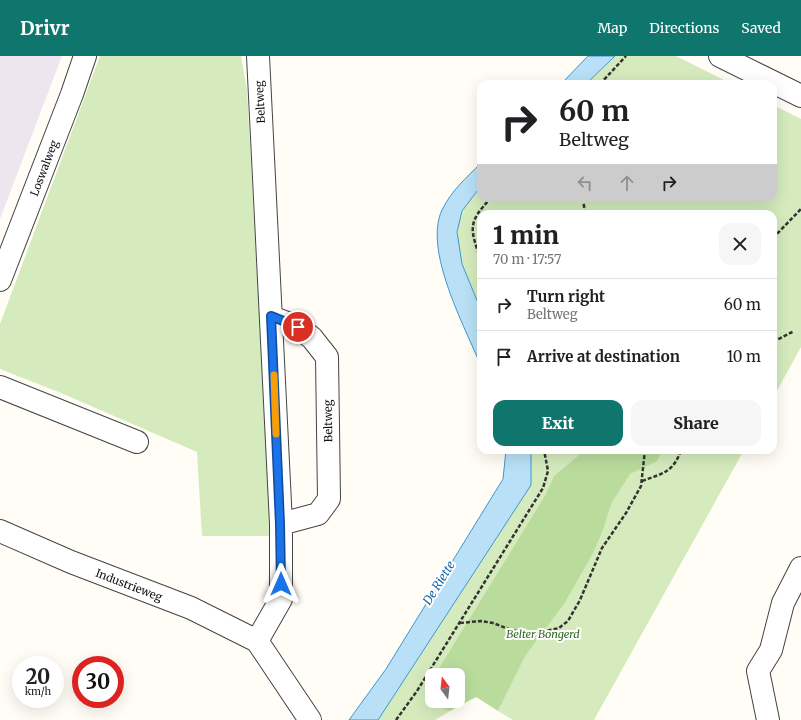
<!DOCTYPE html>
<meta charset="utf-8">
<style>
body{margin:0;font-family:Merriweather,serif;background:#f6f6f6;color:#202124;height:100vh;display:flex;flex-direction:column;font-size:15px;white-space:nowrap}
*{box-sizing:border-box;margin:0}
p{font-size:13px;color:#757577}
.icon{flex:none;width:22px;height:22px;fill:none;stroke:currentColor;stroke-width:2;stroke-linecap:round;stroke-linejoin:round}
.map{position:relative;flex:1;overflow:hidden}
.side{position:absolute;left:477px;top:154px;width:300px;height:244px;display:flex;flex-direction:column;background:#fff;border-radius:12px;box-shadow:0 4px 16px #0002}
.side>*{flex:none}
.banner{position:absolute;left:477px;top:24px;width:300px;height:122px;border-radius:12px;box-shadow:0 4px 16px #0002;background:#fff;color:#202124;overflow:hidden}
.needle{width:26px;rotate:345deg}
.buttons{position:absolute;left:425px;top:612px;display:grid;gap:8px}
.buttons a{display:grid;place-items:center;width:40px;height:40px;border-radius:8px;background:#fff;box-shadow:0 4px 16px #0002;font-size:20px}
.speed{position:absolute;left:12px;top:600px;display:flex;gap:8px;font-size:20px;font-weight:700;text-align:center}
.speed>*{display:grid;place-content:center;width:52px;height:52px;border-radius:50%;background:#fff;box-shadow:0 4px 16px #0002;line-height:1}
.speed small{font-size:10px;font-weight:400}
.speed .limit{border:6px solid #d22;background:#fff;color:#111}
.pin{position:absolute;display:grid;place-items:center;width:34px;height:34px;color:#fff;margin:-17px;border:2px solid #fff;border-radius:50%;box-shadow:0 1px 4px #0007}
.me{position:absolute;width:44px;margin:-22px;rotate:0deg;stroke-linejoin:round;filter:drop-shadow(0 0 3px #0008)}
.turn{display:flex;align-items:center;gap:14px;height:84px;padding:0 16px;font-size:18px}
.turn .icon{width:52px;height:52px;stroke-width:2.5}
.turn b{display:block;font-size:28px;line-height:34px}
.lanes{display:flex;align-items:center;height:38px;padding:0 16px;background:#0003;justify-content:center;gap:20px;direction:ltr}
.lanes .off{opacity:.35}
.round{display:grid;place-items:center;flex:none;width:42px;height:42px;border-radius:12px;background:#f6f6f6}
.overview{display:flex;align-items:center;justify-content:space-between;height:68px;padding:0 16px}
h1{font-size:24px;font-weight:800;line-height:30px}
.action{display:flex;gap:8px;margin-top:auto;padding:8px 16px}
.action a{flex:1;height:46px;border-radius:12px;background:#0f766e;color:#fff;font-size:16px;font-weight:800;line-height:46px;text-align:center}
.action a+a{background:#f6f6f6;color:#202124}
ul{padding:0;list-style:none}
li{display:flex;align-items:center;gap:12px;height:52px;padding:0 16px;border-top:1px solid #e0e0e0}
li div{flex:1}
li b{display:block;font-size:15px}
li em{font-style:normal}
header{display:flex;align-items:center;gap:24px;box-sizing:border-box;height:56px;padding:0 20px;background:#0f766e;color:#fff}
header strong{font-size:19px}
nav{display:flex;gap:22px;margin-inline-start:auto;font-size:14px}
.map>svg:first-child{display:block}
.industrial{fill:#eee6ef}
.green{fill:#d5ebbd}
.forest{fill:#b9dc9c}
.water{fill:#b9e0f7;stroke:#3f96cf}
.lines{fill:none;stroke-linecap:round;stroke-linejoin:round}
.street-casing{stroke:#444;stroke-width:24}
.path{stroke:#333;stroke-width:2.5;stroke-dasharray:4 2;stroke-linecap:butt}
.street{stroke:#fff;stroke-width:22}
.route-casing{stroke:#114b97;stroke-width:10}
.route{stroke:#1a73e8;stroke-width:7}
.slow{stroke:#f59e0b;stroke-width:7}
.labels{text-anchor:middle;stroke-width:4;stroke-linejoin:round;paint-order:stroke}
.street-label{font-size:11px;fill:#111;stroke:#fff}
.park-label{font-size:11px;font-style:italic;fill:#2f6b1f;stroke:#fff}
.water-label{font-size:12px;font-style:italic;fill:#1768a6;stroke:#fff}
</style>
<header>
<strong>Drivr</strong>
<nav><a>Map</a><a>Directions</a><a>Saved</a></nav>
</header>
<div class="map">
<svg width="801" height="664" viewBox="0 0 801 664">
<rect width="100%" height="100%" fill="#fffdf5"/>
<path class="industrial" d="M0,0h62l-62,163z"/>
<path class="green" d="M100,0h141l6,34 24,446h-69l-5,-84 -136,-59 -61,-24v-45z
M615,0h61l56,28h-146z
M773,49l28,14v228l-28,51v-184h-292v96c-19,-45 -41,-84 0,-124v12h292z
M531,394h213l-150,270h-81l-15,-9 3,-5 -43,-31h-26c0,11 -8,14 -6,27l24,9 -15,9h-57l152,-235z"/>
<path class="forest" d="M585,394h78l-6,11 -27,13 -19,30 -8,26 -10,23 -29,51 -39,52 -27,55 -22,-14 -26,14 -24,-9 -1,-9 7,-12v20h26v-26h-23l111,-181 8,-18z"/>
<path class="water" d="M588,0h27l-29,28h-25z
M481,107v23l-19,25 -5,21 5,32 19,46v56c-16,-39 -58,-116 -39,-156 9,-19 24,-32 39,-47z
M506,394h25v35l-153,235h-29l37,-51 117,-190z"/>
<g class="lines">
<g class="street-casing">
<path id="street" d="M720,0l81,40
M0,224l72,-186 13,-38
M271,261l27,10 14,11 15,19 2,142 -11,15 -37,10
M0,331l137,55
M0,475l71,31 120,46 66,33
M257,585l24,-42v-75l-23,-468
M257,585l53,79
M768,664l-10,-49 13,-21 12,-47 18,-35"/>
</g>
<path class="path" d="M600,28l26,-28
M583,142l2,16
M773,182l28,-29
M481,204c-11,-31 -14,-37 10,-62
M773,286l21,-11
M642,425c21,-8 31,-8 39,-31
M460,567l21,-2 12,2 18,7 21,4 27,-6 9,-7 12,-21 22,-52 24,-35 15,-27 4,-36
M396,664l21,-29 126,-203 5,-17 -4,-21"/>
<use href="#street" class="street"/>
</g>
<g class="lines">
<g class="route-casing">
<path id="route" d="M281,528l-1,-60 -9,-208 27,11"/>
</g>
<use href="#route" class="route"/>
<path class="slow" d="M274,319l2,59"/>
</g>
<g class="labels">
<g class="street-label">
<text transform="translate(260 46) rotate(-93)" y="4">Beltweg</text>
<text transform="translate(44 112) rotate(-69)" y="4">Loswalweg</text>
<text transform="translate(328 365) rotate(-91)" y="4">Beltweg</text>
<text transform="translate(129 529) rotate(21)" y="4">Industrieweg</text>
</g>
<g class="park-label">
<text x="543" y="582">Belter Bongerd</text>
</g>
<g class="water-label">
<text transform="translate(439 527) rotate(-58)" y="4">De Riette</text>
</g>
</g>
</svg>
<div class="buttons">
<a><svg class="needle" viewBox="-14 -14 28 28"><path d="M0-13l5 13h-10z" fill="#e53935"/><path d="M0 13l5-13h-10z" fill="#757577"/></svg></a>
</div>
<div class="speed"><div>20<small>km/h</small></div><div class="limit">30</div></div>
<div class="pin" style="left:298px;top:271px;background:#d93025"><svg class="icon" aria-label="arrive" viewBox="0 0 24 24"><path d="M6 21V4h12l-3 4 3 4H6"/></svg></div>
<svg class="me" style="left:281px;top:528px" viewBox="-20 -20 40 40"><path d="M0-17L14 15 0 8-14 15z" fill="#1a73e8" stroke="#fff" stroke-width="4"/></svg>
<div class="banner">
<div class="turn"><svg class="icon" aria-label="right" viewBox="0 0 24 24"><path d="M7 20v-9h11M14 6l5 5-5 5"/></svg><div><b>60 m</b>Beltweg</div></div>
<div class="lanes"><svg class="icon off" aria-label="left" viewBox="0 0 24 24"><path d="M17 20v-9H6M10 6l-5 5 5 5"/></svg><svg class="icon off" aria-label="ahead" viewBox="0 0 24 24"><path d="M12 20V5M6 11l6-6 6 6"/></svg><svg class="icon" aria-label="right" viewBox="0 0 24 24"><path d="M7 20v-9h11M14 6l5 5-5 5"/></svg></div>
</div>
<section class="side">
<div class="overview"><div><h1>1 min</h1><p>70 m · 17:57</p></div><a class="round"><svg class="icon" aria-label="close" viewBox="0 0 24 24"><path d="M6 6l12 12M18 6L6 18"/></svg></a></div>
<ul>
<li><svg class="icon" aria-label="right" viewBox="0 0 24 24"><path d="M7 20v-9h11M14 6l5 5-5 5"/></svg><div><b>Turn right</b><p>Beltweg</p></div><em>60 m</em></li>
<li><svg class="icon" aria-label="arrive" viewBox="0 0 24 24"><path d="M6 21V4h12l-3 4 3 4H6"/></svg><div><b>Arrive at destination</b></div><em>10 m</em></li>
</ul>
<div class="action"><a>Exit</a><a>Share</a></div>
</section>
</div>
